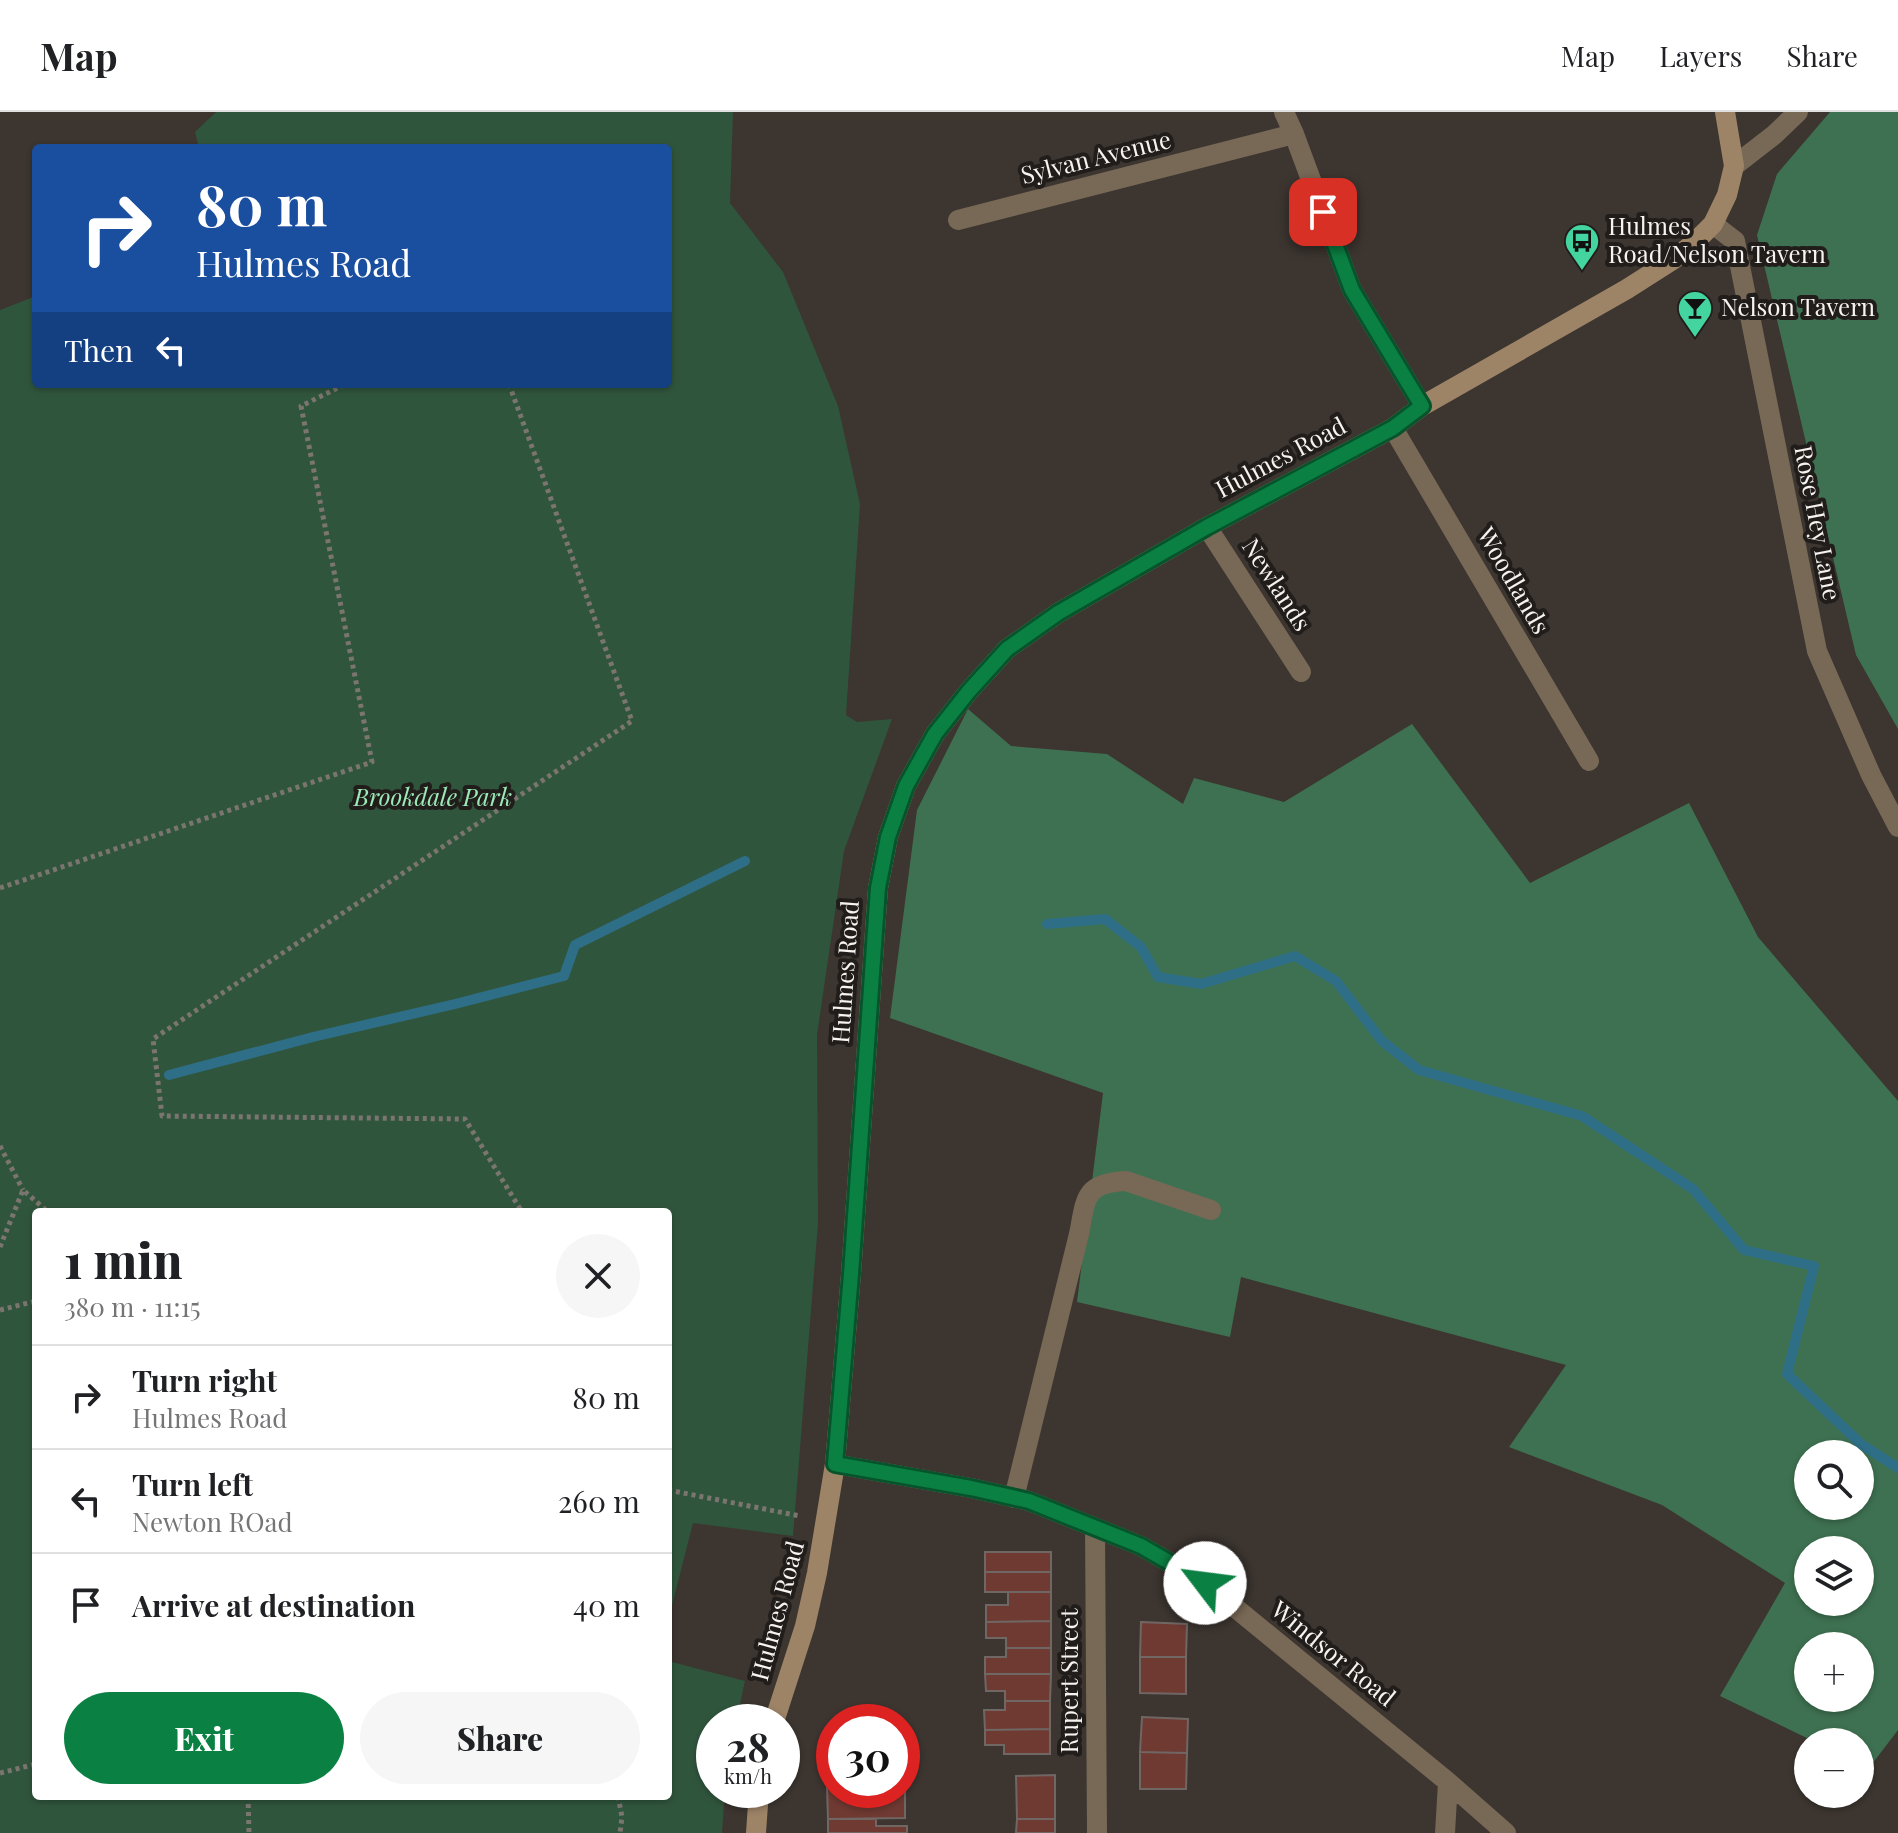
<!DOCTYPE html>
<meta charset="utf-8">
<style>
body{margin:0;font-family:"Playfair Display",serif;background:#f6f6f6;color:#202124;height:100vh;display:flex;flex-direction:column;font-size:30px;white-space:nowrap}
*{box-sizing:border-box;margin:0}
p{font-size:26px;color:#757577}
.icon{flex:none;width:44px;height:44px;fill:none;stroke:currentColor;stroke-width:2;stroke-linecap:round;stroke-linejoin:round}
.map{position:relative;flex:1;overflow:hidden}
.sheet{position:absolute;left:32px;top:1096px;width:640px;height:592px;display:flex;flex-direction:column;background:#fff;border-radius:8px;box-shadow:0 2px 6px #0004}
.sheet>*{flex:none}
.guide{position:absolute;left:32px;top:32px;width:640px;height:244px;border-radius:8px;box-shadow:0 2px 6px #0004;background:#1a4fa0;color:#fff;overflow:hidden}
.buttons{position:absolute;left:1794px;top:1328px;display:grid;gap:16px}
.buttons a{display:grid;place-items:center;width:80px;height:80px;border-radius:50%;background:#fff;box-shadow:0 2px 6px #0004;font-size:40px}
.speed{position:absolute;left:696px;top:1592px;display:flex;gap:16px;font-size:40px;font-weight:700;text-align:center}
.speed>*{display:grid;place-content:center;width:104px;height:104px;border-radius:50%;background:#fff;box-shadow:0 2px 6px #0004;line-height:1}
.speed small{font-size:20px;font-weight:400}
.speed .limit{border:12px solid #d22;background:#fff;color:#111}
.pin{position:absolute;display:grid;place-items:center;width:68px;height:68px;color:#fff;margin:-34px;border-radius:16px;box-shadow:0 4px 12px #0006}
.me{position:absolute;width:88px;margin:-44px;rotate:300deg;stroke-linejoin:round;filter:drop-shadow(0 0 6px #0008)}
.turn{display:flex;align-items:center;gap:28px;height:168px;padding:0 32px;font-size:36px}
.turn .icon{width:104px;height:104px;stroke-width:2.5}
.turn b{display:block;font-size:56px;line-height:68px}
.then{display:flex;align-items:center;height:76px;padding:0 32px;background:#0003;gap:16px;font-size:30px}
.round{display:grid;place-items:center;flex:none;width:84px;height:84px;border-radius:42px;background:#f6f6f6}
.headline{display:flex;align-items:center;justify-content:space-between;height:136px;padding:0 32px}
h1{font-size:48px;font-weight:800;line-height:60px}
.primary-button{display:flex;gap:16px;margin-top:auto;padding:16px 32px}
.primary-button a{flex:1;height:92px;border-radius:48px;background:#0b8043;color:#fff;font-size:32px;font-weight:800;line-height:92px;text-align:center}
.primary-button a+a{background:#f6f6f6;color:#202124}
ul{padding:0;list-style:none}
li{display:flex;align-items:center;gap:24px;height:104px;padding:0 32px;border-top:2px solid #e0e0e0}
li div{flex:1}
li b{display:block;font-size:30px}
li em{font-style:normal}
header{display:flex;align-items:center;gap:48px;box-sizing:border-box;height:112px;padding:0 40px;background:#fff;border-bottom:2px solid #e0e0e0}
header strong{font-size:38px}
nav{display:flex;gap:44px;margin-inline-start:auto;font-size:28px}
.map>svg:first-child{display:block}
.green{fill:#30553d}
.forest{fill:#3e7151;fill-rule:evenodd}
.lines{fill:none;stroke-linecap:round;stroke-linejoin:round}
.stream{stroke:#2e6f87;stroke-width:10}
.building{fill:#6f3a32;stroke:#706664;stroke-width:2}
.path{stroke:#7b7570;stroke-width:5;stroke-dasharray:4 4;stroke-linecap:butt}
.lane{stroke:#786856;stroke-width:20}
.street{stroke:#786856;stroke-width:20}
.secondary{stroke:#9d8467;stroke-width:20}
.route-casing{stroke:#07532c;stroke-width:20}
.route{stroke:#0b8043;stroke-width:14}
.labels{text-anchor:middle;stroke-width:8;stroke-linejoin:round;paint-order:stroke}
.street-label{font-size:24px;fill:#f7f3f0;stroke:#201d1b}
.poi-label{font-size:24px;fill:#f7f3f0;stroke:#201d1b;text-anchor:start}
.park-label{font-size:24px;font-style:italic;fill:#9beab7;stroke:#201d1b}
</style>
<header>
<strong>Map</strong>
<nav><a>Map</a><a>Layers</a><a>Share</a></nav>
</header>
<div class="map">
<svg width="1898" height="1721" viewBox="0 0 1898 1721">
<rect width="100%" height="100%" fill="#3c3530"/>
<path class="green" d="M216,0h517l-3,91 53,69 55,134 22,98 -14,211 11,7 35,-3 -48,132 -27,184 1,188 -25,313 -100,-13 -25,98v-409h-632v584h632v-135l77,20 -9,41h-22v68h11l-3,43h-722v-1523l36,-14v88h632v-236h-469l-4,-16z"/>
<path class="forest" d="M1830,0h68v617l-42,-74 -99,-420 20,-61z
M968,597l43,37 96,8 76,50 11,-26 90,24 128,-78 118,159 159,-80 69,134 140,164v629l-29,38 -9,-4v-22h-45l-95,-46 65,-113 -123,-78 -153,-58 57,-82 -325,-88 -11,60 -153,-35 26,-209 -213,-75 27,-208zM1808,1342h52v52h-52zM1808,1438h52v52h-52zM1808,1534h52v52h-52z"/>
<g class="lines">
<path class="stream" d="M1047,812l58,-5 36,28 17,30 43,7 94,-28 41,25 46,60 37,29 163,46 111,73 51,61 70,16 -27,108 74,70 37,24
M169,963l144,-38 142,-33 109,-28 11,-31 170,-84"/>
</g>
<path class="building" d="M985,1440h66v20h-66z
M985,1460h66v20h-66z
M1008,1480h43v29l-65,1v-17h22z
M1051,1509v27h-45v-10h-20v-16z
M1141,1510l46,2 -1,33h-46z
M1006,1536h45v26h-66v-17h21z
M1140,1545h46v37l-46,-1z
M985,1562h66l-1,27h-45v-10h-19z
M1005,1589h45v28l-65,1 -1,-20h21z
M1142,1605l46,2 -1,34 -47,-1z
M1050,1617v25h-46v-9h-19v-15z
M1140,1640l47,1 -1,36h-46z
M1055,1663v44h-38l-1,-43z
M827,1674h7v4h68v-4h3v32l-77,1z
M828,1707h48v7h31v7h-79z
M1017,1707h38v14h-39z"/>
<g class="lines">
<path class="path" d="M509,272l123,337 -479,318 9,77 303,3 57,93
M0,776l372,-126 -71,-356 45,-22
M0,1034l23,44
M0,1135l23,-57 25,22
M0,1198l36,-9
M668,1378l132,26
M0,1661l36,-9
M248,1684l1,37
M618,1684l4,21 -2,16"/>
<path class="lane" d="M1734,54l40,-31 24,-23
M1014,1386l65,-264c7,-36 5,-51 47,-53l85,29"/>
<path class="street" d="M1284,0l10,22 58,156 70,116
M958,108l336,-86
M1713,112l22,17 82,410 54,124 27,52
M1393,316l196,333
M1207,415l94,145
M835,1352l136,24 58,13 112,45 64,37 243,199 58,51
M1095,1416l2,305
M1445,1721l3,-51"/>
<path class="secondary" d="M774,1610l31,-96 12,-53 18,-109 16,-190 27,-386 10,-51 18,-51 29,-52 34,-43 38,-42 51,-36 149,-86 186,-99 29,-22 205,-117 47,-30 21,-17 18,-18 14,-29 7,-29 -9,-54
M756,1721l3,-43"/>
</g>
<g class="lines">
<g class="route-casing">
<path id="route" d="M1205,1471l-64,-37 -112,-45 -58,-13 -136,-24 16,-190 27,-386 10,-51 18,-51 29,-52 34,-43 38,-42 51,-36 149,-86 186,-99 29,-22 -70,-116 -29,-78"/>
</g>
<use href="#route" class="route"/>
</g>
<defs>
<g id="bus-pin" transform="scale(1.8)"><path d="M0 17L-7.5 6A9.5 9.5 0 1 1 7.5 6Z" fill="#43d4a0" stroke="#201d1b"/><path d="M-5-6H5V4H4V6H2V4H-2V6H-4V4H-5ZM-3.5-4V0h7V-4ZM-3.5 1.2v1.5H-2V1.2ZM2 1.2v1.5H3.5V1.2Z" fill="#111"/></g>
<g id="bar-pin" transform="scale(1.8)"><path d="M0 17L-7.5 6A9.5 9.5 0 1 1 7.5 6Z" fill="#43d4a0" stroke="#201d1b"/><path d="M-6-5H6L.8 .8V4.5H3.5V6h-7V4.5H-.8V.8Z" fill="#111"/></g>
</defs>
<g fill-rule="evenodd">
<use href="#bus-pin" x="1582" y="129"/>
<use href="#bar-pin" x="1695" y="196"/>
</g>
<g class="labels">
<g class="street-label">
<text transform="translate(1096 46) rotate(-14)" y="8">Sylvan Avenue</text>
<text transform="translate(1281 346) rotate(-28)" y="8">Hulmes Road</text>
<text transform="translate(1817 411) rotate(79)" y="8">Rose Hey Lane</text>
<text transform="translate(1513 469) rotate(60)" y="8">Woodlands</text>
<text transform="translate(1276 473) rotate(57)" y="8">Newlands</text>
<text transform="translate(846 860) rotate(-86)" y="8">Hulmes Road</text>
<text transform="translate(778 1499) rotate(-75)" y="8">Hulmes Road</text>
<text transform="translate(1333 1542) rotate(39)" y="8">Windsor Road</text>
<text transform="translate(1070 1569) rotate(-90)" y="8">Rupert Street</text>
</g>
<g class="poi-label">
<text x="1608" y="123">Hulmes<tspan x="1608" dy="28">Road/Nelson Tavern</tspan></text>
<text x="1721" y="204">Nelson Tavern</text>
</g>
<g class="park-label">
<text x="433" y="694">Brookdale Park</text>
</g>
</g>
</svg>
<div class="buttons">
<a><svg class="icon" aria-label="search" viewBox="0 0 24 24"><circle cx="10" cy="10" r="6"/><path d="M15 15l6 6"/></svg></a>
<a><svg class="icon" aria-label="layers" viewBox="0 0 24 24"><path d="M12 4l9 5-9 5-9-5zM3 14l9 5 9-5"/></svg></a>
<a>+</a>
<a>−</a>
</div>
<div class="speed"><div>28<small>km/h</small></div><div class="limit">30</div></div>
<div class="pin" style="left:1323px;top:100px;background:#d93025"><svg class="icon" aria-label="arrive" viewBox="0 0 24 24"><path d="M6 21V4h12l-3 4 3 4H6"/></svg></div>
<svg class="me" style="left:1205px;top:1471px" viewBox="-20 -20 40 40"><circle r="19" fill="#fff"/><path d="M0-13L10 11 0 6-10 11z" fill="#0b8043"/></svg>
<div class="guide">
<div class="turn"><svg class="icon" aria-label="right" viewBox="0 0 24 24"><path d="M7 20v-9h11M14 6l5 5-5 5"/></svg><div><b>80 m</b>Hulmes Road</div></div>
<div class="then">Then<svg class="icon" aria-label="left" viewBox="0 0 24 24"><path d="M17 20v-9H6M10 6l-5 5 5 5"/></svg></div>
</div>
<section class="sheet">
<div class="headline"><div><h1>1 min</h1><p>380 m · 11:15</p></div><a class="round"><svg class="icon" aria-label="close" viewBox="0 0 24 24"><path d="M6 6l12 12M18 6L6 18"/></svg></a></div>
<ul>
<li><svg class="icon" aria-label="right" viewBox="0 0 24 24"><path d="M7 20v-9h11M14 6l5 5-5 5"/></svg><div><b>Turn right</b><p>Hulmes Road</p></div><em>80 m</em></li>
<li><svg class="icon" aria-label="left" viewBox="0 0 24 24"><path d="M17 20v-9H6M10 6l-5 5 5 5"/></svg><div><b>Turn left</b><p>Newton ROad</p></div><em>260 m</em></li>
<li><svg class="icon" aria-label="arrive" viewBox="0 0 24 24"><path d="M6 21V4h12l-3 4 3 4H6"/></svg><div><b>Arrive at destination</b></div><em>40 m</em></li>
</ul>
<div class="primary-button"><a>Exit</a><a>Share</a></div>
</section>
</div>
